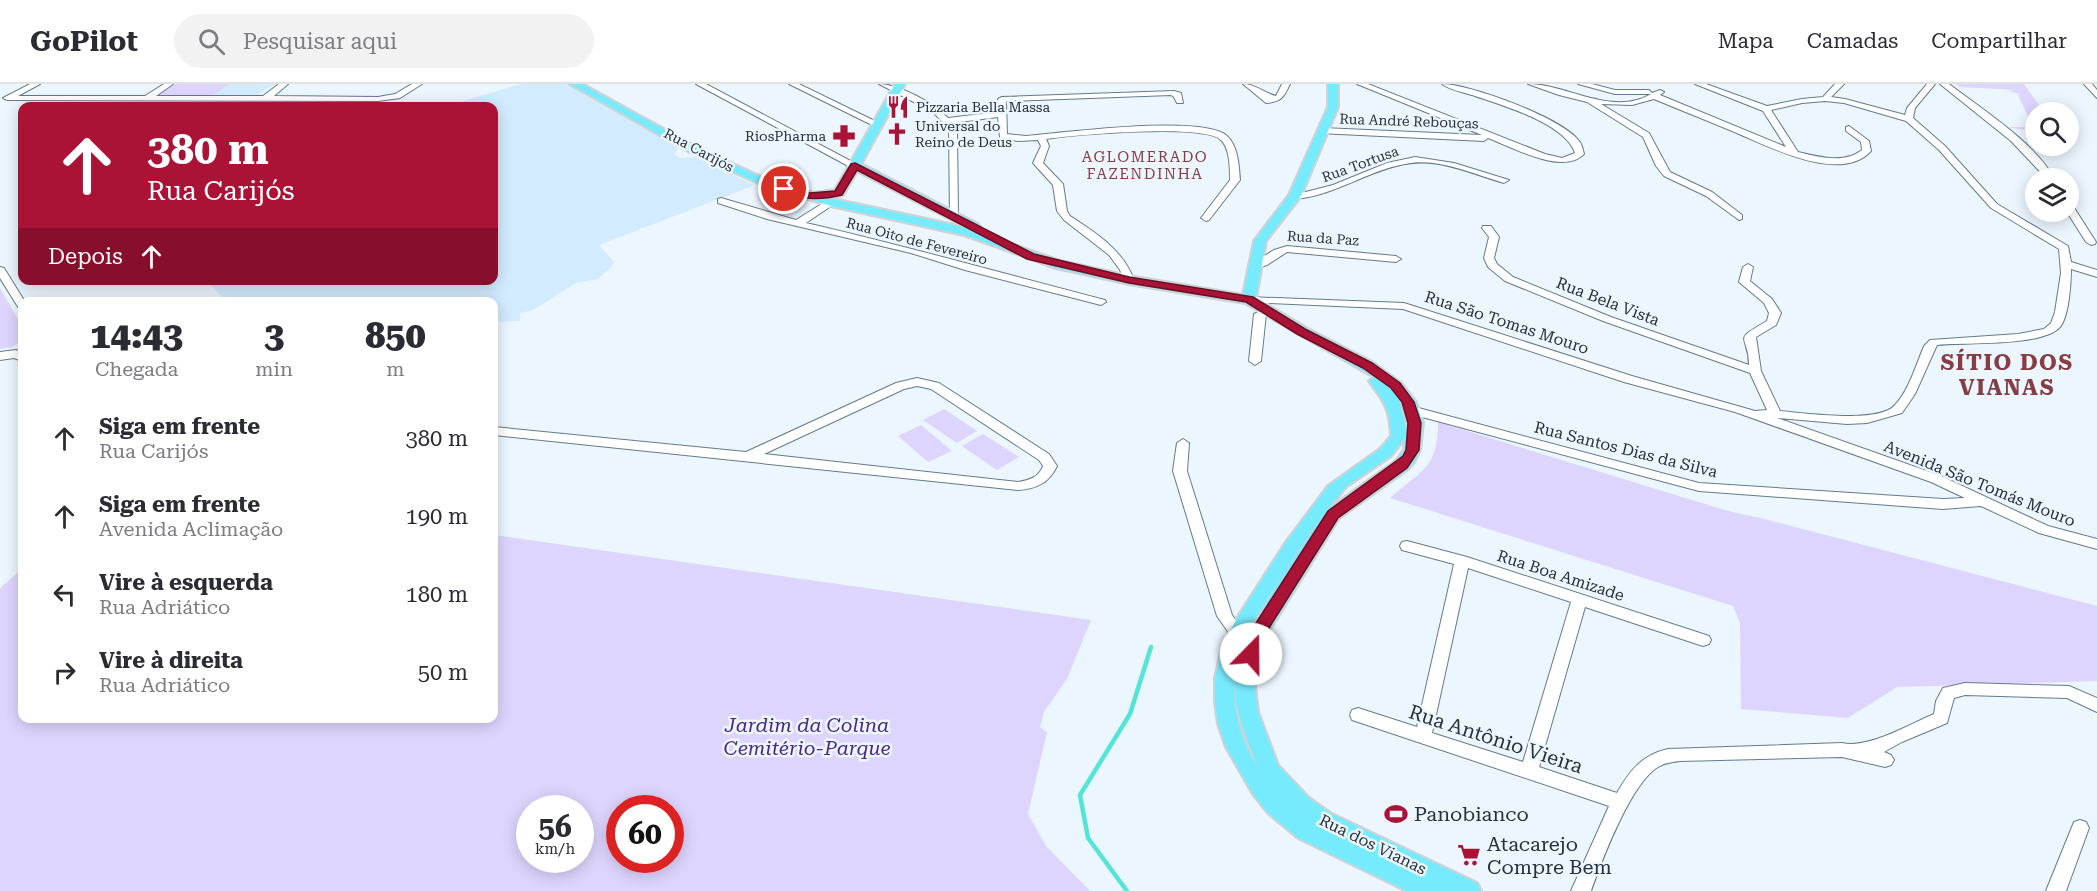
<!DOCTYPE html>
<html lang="pt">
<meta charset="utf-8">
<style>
body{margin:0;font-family:"Roboto Serif",serif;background:#f2f2f3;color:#2b2b33;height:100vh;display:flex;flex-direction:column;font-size:22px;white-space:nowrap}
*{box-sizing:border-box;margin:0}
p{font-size:20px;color:#7c7c81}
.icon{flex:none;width:33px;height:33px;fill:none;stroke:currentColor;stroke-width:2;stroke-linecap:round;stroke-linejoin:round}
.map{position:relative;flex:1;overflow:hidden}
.side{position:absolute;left:18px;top:213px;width:480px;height:426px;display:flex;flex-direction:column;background:#fff;border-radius:12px;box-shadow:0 3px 15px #0003}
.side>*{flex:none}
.hud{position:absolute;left:18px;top:18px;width:480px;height:183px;border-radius:12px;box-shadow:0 3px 15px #0003;background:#aa1336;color:#fff;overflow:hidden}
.fabs{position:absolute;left:2025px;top:18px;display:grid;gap:12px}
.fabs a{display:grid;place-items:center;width:54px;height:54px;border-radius:50%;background:#fff;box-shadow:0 3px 15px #0003;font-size:30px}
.speed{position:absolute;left:516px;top:711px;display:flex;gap:12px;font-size:30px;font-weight:700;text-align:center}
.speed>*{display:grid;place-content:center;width:78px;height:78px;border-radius:50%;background:#fff;box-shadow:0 3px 15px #0003;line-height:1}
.speed small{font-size:15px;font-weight:400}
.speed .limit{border:9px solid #d22;background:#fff;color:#111}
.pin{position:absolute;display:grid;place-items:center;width:51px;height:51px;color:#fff;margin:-26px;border:3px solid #fff;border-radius:50%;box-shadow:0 2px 6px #0007}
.me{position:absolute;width:66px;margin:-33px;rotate:22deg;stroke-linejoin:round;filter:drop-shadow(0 0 4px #0008)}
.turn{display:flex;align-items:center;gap:21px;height:126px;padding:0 30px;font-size:27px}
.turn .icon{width:78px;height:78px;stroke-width:2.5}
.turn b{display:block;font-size:42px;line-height:51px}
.then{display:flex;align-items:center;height:57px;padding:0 30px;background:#0003;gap:12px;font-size:22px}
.eta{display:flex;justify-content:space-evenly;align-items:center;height:102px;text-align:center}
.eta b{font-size:36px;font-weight:800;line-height:42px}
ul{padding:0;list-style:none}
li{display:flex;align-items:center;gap:18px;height:78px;padding:0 30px}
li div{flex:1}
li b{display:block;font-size:22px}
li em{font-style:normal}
header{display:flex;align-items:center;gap:36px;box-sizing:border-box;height:84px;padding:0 30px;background:#fff;border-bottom:2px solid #e1e1e2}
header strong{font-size:28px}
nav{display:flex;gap:33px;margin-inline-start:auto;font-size:21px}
.search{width:420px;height:54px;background:#f2f2f3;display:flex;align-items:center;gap:15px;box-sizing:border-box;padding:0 21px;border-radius:33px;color:#7c7c81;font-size:22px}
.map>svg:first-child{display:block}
.built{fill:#d2ebff}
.green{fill:#ded5fe;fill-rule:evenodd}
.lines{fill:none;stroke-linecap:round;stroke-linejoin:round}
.stream{stroke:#55e5d8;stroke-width:4.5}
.minor-casing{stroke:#647b8c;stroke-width:2}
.major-casing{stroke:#d0d2d3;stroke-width:4}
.minor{fill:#fff;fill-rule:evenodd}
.major{fill:#77ebfe;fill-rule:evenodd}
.route{fill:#aa1336;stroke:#6e0c23;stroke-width:1.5}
.labels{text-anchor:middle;stroke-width:5;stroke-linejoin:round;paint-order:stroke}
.far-poi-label{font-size:14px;fill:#283139;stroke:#ecf6fe;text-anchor:start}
.far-street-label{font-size:14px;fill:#283139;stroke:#ecf6fe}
.far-neighbourhood-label{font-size:15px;letter-spacing:1.5px;fill:#863e44;stroke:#ecf6fe}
.street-label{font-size:16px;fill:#283139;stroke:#ecf6fe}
.near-park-label{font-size:20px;font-style:italic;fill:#4c2789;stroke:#ecf6fe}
.near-street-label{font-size:20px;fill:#283139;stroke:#ecf6fe}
.near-poi-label{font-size:20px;fill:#283139;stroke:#ecf6fe;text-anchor:start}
.district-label{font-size:22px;font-weight:bold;letter-spacing:1.5px;fill:#863e44;stroke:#ecf6fe}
</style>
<header>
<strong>GoPilot</strong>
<div class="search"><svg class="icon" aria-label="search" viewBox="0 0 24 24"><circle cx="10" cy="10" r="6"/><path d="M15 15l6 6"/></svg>Pesquisar aqui</div>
<nav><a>Mapa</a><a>Camadas</a><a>Compartilhar</a></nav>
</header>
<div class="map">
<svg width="2097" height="807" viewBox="0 0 2097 807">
<rect width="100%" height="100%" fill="#ecf6fe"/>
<path class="built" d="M230,0h44l-18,12h-44z
M521,0h46l32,16 77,46 2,3 -4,5 6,4 15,-1 60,28 -156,60 15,17 -2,4 -14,13 -22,4 -43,27 -13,3v8l-26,1v-20l-268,-1 -19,-20 287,-1v-174h-22l-9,-5z"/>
<path class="green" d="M170,0h60l-18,12h-56z
M1956,0h68l20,28h-8l-1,20 -27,-5h25l-15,-32 2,-1 -13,-3 10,-1 -57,-3z
M0,204l22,38v15l-10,6 -12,2z
M944,325l33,22 -20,12 -34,-23z
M1438,338l290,89 37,8 332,87v75l-200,6 -49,31 -107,-9 -1,-86 -7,-17 -343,-108c32,-28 48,-30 48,-76z
M921,341l31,26 -24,11 -30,-26z
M983,350l36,23 -22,13 -35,-24z
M494,451l597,85 -24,59 -23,33 -4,15 7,5 -19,82 18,32 44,45h-1090v-303l22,-19v149h472zM530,724h50v52h-50zM620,724h50v52h-50z"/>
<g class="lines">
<path class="stream" d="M1127,807l-39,-53 -8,-43 50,-81 21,-67"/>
<g class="minor-casing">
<path id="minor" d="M30,0h10l-22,12h127l19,-12h9l-17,12h107l16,-12h9l-14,12 104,1 17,-3 17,-10h10l-22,14 -22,3 -371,-1 -4,-2z
M696,0h10l154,82 -8,2z
M789,0h10l82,40 -7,2z
M879,0c20,0 56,20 69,34l50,-6v-13l4,-2 172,-6 7,2 2,10h-6l-3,-6 -3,-2 -165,6 1,33 19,2c36,-3 177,-22 201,0 11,10 12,30 13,44l-31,40 -3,1 -5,-3 29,-38c0,-12 0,-31 -9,-40 -18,-17 -147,-5 -175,-1l3,7 -6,17 20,21 4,27 3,5c26,17 53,34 64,64l-5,3 -4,-1 -5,-12 -11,-15 -45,-35 -7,-9 -4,-26 -20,-22 8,-17 -3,-6 -20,1 -18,-3 -2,-21 -46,6 5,6 1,87 -8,2 -1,-89 -16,-17z
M1243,0c13,0 21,9 33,12l6,-12h8c-6,13 -9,18 -24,19z
M1357,0h11l177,70 17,4 13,-5c-10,-30 -74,-48 -103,-58 -10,-3 -22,-5 -30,-11 28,0 120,34 137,57 3,3 4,9 5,13 -21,22 -72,-7 -96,-16l-4,3 -165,-8v-4l3,-1 160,7z
M1528,0c39,0 84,33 123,10h-36l-37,-10h14l23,6h34l3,3 8,-3 4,2 -4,3 126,52 -23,-36 -68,-27h11l61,22 35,-7 21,-2 12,-13h9l-13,13 14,2 60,16 2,-7 20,-24h8l-20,24 -2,10 32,28 52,58 71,42 3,16 26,8v7l-26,-8c0,13 -2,48 -11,58 -18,20 -95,15 -123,18l-22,49 -13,19 -35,10 -20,1 -70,-6 164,58 107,50 49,13v10l-58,-16 -58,-27 -38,3 -244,-18 -292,-78 -2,-3 6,-4 288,77 244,16 22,-1 -34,-16 -196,-70 -111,-30 -221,-73 -158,-7 -1,-2 5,-3 155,6 228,73 123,35 12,-1 -17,-37 -147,-52 -98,-40 -17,-14 -4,-9 5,-21 -7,-9 1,-2h8l8,11 -5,21 3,6 16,13 98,40 138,48c0,-31 -19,-23 18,-44l2,-8 -5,-10 -25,-21 4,-15 5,-3 5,3 -3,14 22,18 9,14 -5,12 -20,12 5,34 19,40c24,2 99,13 115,-6 14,-15 21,-40 29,-59l6,-6 88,-6 26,-5 7,-6 4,-11 6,-39 -2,-24 -68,-41 -52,-58 -33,-29 -62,-18 -19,-2 -23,2 -31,7 27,42c21,5 46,12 64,-2l-1,-8 -15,-11v-4l3,-1 20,15 2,10c-31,34 -105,-6 -139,-20 -26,-11 -52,-21 -78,-32l-22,6 -31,-1 48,29 21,39 42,20 30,23v4l-3,1 -33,-24 -42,-20 -8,-10 -13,-29 -56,-35 -28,-7z
M1940,0h9c34,26 85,58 105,94h-8l-35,-37z
M2084,0h8l5,6v8z
M1415,73l39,6 55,17 -5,3c-32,-9 -66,-26 -99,-19 -39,7 -68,31 -110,35l-5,-3 43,-11 54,-22z
M721,114l75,22 32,-20h6v4l-28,19c100,23 199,51 299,77l1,2 -5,3 -136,-35 -54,-17 -144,-34 -49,-16v-4z
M2068,118l3,1 25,39 -1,2 -4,1 -5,-3 -19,-30z
M1287,162l109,10 5,3 -5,3 -109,-10 -20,13 -13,4 -5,-3 25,-16z
M0,183l4,1 21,34h-3v6l-4,-1 -18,-29z
M1260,227l6,3 -5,47 -6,4 -6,-4 5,-47z
M16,266l6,3v8l-8,-3 -14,2v-8z
M917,294l22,5 110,71 8,12c-8,17 -21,23 -39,24l-524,-55v-8l252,25 150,-69zM917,302l14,3 108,71 4,6c-4,11 -13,14 -25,16l-254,-28 140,-65z
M1183,355l6,4 -2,28 45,144 14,20 -3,4 -5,2 -5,-2 -16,-23 -44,-145 4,-28z
M1407,457l60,16 242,79 2,4 -2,4 -6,2 -118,-39 -46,160 78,26c13,-23 25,-38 51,-44l174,-6c26,6 66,-18 92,-29l2,-13 7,-13 22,-5 104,3 28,12v14l-30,-14 -102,-3 -11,3 -7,25 -45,19 -18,10 7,3 3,5 -3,5 -6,2 -43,-10 -162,4c-8,1 -16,2 -22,6 -27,16 -56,93 -67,124h-20l38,-85 -257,-86 -2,-5 2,-5 6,-2 59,19 37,-163 -52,-14 -2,-4 2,-4zM1468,484l103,34 -48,160 -91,-29z
M2080,736l6,2 3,6 -23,63h-20l28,-69z"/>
</g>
<g class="major-casing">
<path id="major" d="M570,0h12l116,64 70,32 46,13 21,-3 60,-106h10l-44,80 117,60 2,3 -6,4 86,30 69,15 114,19 11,-54 35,-46 39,-88v-23h10v23l-37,89 -35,45 -10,57 50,30 66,34 29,21 15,19 7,21 -3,27 -6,12 -6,7 -69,49 -73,118 -5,18 -6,32 3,26 20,53 31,33 21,15 147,70 4,8h-74l-109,-53 -30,-25 -15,-19 -27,-47 -8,-23 -3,-23v-23l7,-30 15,-30 49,-76 42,-56 52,-37 11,-13c-1,-27 -7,-35 -22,-55l5,-4 -129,-74 -116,-19 -73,-16 -92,-33 -133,-29 -71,-22 -70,-32zM857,87l111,57 -139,-30 14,-3zM1399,316l2,2 6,21v6zM1405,354l-1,12 -8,11 -69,49 20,-24 44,-30zM1326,427c-28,44 -92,126 -91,177 1,28 13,54 23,79 -22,-33 -31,-81 -17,-119 7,-20 20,-39 31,-57 17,-27 35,-54 54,-80z"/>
</g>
<use href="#minor" class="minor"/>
<use href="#major" class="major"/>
</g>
<path class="route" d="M855,79l179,91 95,23 124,20 52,32 67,34 28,20 14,19 7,21 -2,27 -12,18 -69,50 -74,118 -8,22h-11l-2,-4 6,-20 79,-123 75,-55 3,-6 2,-27 -6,-21 -11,-14 -28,-20 -66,-34 -51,-32 -117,-19 -102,-24 -170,-89 -15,25c-20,5 -45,6 -62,-6l4,-3 26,7 25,-2 16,-27z"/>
<defs>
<g id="restaurant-bare" transform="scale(1.8)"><path d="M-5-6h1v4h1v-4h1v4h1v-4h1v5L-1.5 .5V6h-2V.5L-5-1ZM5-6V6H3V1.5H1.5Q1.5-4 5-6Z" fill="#aa1336" stroke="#ecf6fe" stroke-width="2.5" paint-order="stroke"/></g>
<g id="church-bare" transform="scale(1.8)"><path d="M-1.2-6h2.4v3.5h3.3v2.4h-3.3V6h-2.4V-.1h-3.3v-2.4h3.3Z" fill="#aa1336" stroke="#ecf6fe" stroke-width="2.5" paint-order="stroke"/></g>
<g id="pharmacy-bare" transform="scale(1.8)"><path d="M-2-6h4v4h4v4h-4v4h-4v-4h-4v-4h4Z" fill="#aa1336" stroke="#ecf6fe" stroke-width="2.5" paint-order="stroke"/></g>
<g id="stadium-bare" transform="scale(1.8)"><path d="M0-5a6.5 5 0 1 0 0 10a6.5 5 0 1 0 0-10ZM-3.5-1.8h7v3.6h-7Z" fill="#aa1336" stroke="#ecf6fe" stroke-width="2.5" paint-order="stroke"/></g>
<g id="supermarket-bare" transform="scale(1.8)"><path d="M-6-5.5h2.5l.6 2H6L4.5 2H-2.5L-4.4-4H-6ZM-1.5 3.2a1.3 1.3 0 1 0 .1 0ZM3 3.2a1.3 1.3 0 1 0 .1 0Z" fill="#aa1336" stroke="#ecf6fe" stroke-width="2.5" paint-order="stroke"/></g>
</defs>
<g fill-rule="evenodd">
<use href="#restaurant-bare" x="898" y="23"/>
<use href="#church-bare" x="897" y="50"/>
<use href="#pharmacy-bare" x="844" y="52"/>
<use href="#stadium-bare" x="1396" y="730"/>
<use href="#supermarket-bare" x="1469" y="771"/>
</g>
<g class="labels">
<g class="far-poi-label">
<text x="916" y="28">Pizzaria Bella Massa</text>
<text x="915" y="47">Universal do<tspan x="915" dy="16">Reino de Deus</tspan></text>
<text x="826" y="57" text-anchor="end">RiosPharma</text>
</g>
<g class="far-street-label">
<text transform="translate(1409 37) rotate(2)" y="5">Rua André Rebouças</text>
<text transform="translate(699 66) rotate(28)" y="5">Rua Carijós</text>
<text transform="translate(1360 80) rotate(-20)" y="5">Rua Tortusa</text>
<text transform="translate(1323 154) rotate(4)" y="5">Rua da Paz</text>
<text transform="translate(917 157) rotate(15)" y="5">Rua Oito de Fevereiro</text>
</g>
<g class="far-neighbourhood-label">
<text x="1145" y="78">AGLOMERADO<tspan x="1145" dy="17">FAZENDINHA</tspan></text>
</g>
<g class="street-label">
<text transform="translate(1608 217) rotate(21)" y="6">Rua Bela Vista</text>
<text transform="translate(1507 238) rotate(18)" y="6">Rua São Tomas Mouro</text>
<text transform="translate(1626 365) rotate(14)" y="6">Rua Santos Dias da Silva</text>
<text transform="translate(1980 399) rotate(22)" y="6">Avenida São Tomás Mouro</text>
<text transform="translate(1561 491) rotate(18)" y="6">Rua Boa Amizade</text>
<text transform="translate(1373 760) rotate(26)" y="6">Rua dos Vianas</text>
</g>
<g class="near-park-label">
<text x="807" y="648">Jardim da Colina<tspan x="807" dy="23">Cemitério-Parque</tspan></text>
</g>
<g class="near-street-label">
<text transform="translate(1496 655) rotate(18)" y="7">Rua Antônio Vieira</text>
</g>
<g class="near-poi-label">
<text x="1414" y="737">Panobianco</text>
<text x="1487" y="767">Atacarejo<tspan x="1487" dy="23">Compre Bem</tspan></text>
</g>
<g class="district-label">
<text x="2007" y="286">SÍTIO DOS<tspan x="2007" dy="25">VIANAS</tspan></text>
</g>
</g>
</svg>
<div class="fabs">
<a><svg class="icon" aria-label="search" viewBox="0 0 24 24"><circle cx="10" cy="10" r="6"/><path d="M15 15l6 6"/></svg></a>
<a><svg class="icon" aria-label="layers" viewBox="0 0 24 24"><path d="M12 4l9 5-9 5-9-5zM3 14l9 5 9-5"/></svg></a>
</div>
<div class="speed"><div>56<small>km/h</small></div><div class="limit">60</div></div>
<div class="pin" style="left:784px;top:105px;background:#d93025"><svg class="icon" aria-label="arrive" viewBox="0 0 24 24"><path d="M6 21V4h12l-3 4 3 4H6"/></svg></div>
<svg class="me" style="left:1251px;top:570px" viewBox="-20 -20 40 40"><circle r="19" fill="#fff"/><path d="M0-13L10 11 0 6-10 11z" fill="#aa1336"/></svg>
<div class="hud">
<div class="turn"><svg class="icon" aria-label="ahead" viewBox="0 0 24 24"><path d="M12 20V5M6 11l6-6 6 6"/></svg><div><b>380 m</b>Rua Carijós</div></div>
<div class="then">Depois<svg class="icon" aria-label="ahead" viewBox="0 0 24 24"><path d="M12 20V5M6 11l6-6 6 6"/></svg></div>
</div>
<section class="side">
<div class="eta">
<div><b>14:43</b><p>Chegada</p></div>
<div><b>3</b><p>min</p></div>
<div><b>850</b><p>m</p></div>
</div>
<ul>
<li><svg class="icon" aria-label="ahead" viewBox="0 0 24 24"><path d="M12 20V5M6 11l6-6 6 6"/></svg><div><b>Siga em frente</b><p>Rua Carijós</p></div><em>380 m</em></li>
<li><svg class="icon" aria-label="ahead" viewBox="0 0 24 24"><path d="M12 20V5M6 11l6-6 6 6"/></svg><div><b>Siga em frente</b><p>Avenida Aclimação</p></div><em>190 m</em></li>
<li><svg class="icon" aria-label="left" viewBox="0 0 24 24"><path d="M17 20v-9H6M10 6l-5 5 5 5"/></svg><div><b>Vire à esquerda</b><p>Rua Adriático</p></div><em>180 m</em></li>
<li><svg class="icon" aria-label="right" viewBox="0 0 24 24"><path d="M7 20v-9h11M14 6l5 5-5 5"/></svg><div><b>Vire à direita</b><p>Rua Adriático</p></div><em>50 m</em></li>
</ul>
</section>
</div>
